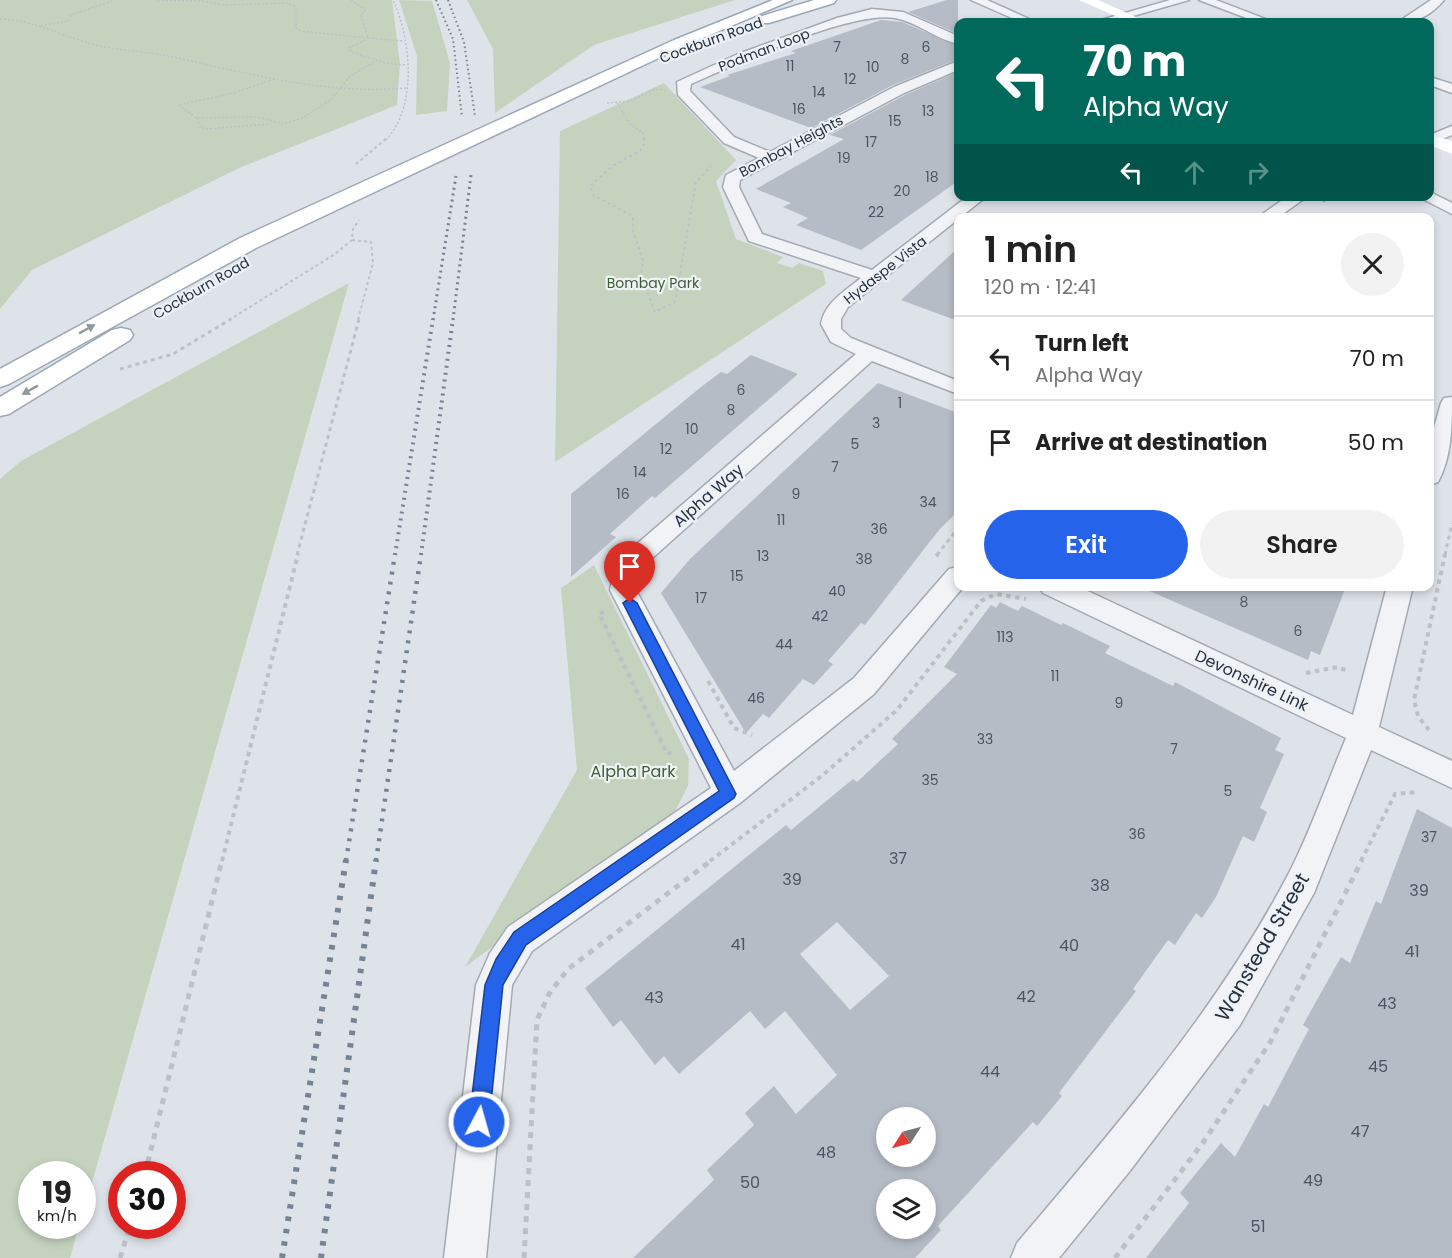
<!DOCTYPE html>
<meta charset="utf-8">
<style>
body{margin:0;font-family:Poppins,sans-serif;background:#f2f2f2;color:#222;height:100vh;display:flex;flex-direction:column;font-size:22px;white-space:nowrap}
*{box-sizing:border-box;margin:0}
p{font-size:20px;color:#767676}
.icon{flex:none;width:33px;height:33px;fill:none;stroke:currentColor;stroke-width:2;stroke-linecap:round;stroke-linejoin:round}
.map{position:relative;flex:1;overflow:hidden}
.details{position:absolute;left:954px;top:213px;width:480px;height:378px;display:flex;flex-direction:column;background:#fff;border-radius:12px;box-shadow:0 3px 9px #0003}
.details>*{flex:none}
.top-card{position:absolute;left:954px;top:18px;width:480px;height:183px;border-radius:12px;box-shadow:0 3px 9px #0003;background:#00695c;color:#fff;overflow:hidden}
.needle{width:39px;rotate:234deg}
.tools{position:absolute;left:876px;top:1107px;display:grid;gap:12px}
.tools a{display:grid;place-items:center;width:60px;height:60px;border-radius:50%;background:#fff;box-shadow:0 3px 9px #0003;font-size:30px}
.speed{position:absolute;left:18px;top:1161px;display:flex;gap:12px;font-size:30px;font-weight:700;text-align:center}
.speed>*{display:grid;place-content:center;width:78px;height:78px;border-radius:50%;background:#fff;box-shadow:0 3px 9px #0003;line-height:1}
.speed small{font-size:15px;font-weight:400}
.speed .limit{border:9px solid #d22;background:#fff;color:#111}
.pin{position:absolute;display:grid;place-items:center;width:51px;height:51px;color:#fff;margin:-62px -26px;border-radius:50% 50% 50% 0;rotate:-45deg;box-shadow:0 0 6px #0007}
.pin .icon{rotate:45deg}
.me{position:absolute;width:66px;margin:-33px;rotate:6deg;stroke-linejoin:round;filter:drop-shadow(0 0 4px #0008)}
.turn{display:flex;align-items:center;gap:21px;height:126px;padding:0 30px;font-size:27px}
.turn .icon{width:78px;height:78px;stroke-width:2.5}
.turn b{display:block;font-size:42px;line-height:51px}
.lanes{display:flex;align-items:center;height:57px;padding:0 30px;background:#0003;justify-content:center;gap:30px;direction:ltr}
.lanes .off{opacity:.35}
.round{display:grid;place-items:center;flex:none;width:63px;height:63px;border-radius:32px;background:#f2f2f2}
.head{display:flex;align-items:center;justify-content:space-between;height:102px;padding:0 30px}
h1{font-size:36px;font-weight:600;line-height:45px}
.button{display:flex;gap:12px;margin-top:auto;padding:12px 30px}
.button a{flex:1;height:69px;border-radius:36px;background:#2563eb;color:#fff;font-size:24px;font-weight:600;line-height:69px;text-align:center}
.button a+a{background:#f2f2f2;color:#222}
ul{padding:0;list-style:none}
li{display:flex;align-items:center;gap:18px;height:84px;padding:0 30px;border-top:2px solid #e0e0e0}
li div{flex:1}
li b{display:block;font-size:22px}
li em{font-style:normal}
.map>svg:first-child{display:block}
.green{fill:#c5d3be}
.building{fill:#b5bcc6;fill-rule:evenodd}
.lines{fill:none;stroke-linecap:round;stroke-linejoin:round}
.street-casing{stroke:#a3aab3;stroke-width:3}
.primary-casing{stroke:#9ca8b6;stroke-width:3}
.path-far4{stroke:#bcc1c8;stroke-width:1.5;stroke-dasharray:2 2;stroke-linecap:butt}
.path-far3{stroke:#bcc1c8;stroke-width:2;stroke-dasharray:3 3;stroke-linecap:butt}
.path-far2{stroke:#bcc1c8;stroke-width:3;stroke-dasharray:4 4;stroke-linecap:butt}
.path-far1{stroke:#bcc1c8;stroke-width:4;stroke-dasharray:4.5 4.5;stroke-linecap:butt}
.path{stroke:#bcc1c8;stroke-width:5;stroke-dasharray:6 6;stroke-linecap:butt}
.street{fill:#f1f3f7;fill-rule:evenodd}
.secondary{fill:#fff;fill-rule:evenodd}
.primary{fill:#fff;fill-rule:evenodd}
.rail-far4{stroke:#768394;stroke-width:2;stroke-dasharray:1.5 3;stroke-linecap:butt}
.rail-far3{stroke:#768394;stroke-width:3;stroke-dasharray:2 4;stroke-linecap:butt}
.rail-far2{stroke:#768394;stroke-width:4;stroke-dasharray:2 5;stroke-linecap:butt}
.rail-far1{stroke:#768394;stroke-width:4.5;stroke-dasharray:3 7;stroke-linecap:butt}
.rail{stroke:#768394;stroke-width:6;stroke-dasharray:4.5 8;stroke-linecap:butt}
.oneway{fill:#9298a0}
.route{fill:#2563eb;stroke:#184099;stroke-width:1.5}
.labels{text-anchor:middle;stroke-width:4.5;stroke-linejoin:round;paint-order:stroke}
.far-street-label{font-size:14px;fill:#263141;stroke:#eef2f6}
.number-label{font-size:14px;fill:#4a5462}
.far-park-label{font-size:14px;fill:#3d5e32;stroke:#eef2f6}
.street-label{font-size:16px;fill:#263141;stroke:#eef2f6}
.park-label{font-size:16px;fill:#3d5e32;stroke:#eef2f6}
.near-number-label{font-size:16px;fill:#4a5462}
.near-street-label{font-size:20px;fill:#263141;stroke:#eef2f6}
</style>
<div class="map">
<svg width="1452" height="1258" viewBox="0 0 1452 1258">
<rect width="100%" height="100%" fill="#dee3e9"/>
<path class="green" d="M0,0h392l8,64 -3,41 -158,63 -207,102 -32,39z
M399,0l33,1 18,62 -3,48 -31,4 1,-59z
M467,0h268l-141,45 -99,68 -2,-64z
M664,83l72,77 -20,21 20,58 47,18 -6,6 15,5 7,-5 24,8 3,13 -271,178 5,-331z
M349,283l-266,931 -1,-40h-50v52h47l-9,32h-70v-779l21,-18z
M594,565l95,194 -1,27 -14,27 -209,154 112,-197 -16,-182z"/>
<path class="building" d="M947,0h11v34l-50,-22z
M881,20l21,2 56,24v13l-65,26 -82,43 -111,-41 30,-11 -3,-1 69,-22 -5,-2z
M958,72v109l-97,69 -65,-25 12,-7 -25,-11 8,-4 -35,-14 88,-50 -14,-4 75,-40z
M958,248v73l-57,-21z
M751,355l47,19 -143,124 -3,-2 -42,38 6,3 -45,40v-83l130,-107 20,-15 6,2z
M878,383l80,30v98l-19,19 -74,95 -4,-2 -33,38 5,3 -19,21 -11,-6 -34,39 -6,-4 -17,19 -85,-140 29,-34z
M1138,586h208l-26,69 -9,-4 -3,9z
M1000,602l18,9 4,-5 39,19 2,-2 47,23 -5,7 68,33 2,-4 106,56 -6,12 9,4 -24,54 7,4 -13,30 -11,-6 -27,61 -14,21 -6,-5 -21,32 -7,-5 -35,49 3,2 -77,102 3,3 -25,30 -4,-4 -95,104 3,4 -26,28h-282l81,-78 -7,-10 47,-45 -9,-12 29,-27 22,28 41,-39 -52,-64 -20,18 -15,-18 -71,63 -15,-18 -9,9 -34,-45 -8,7 -28,-39 201,-163 5,5 62,-51 4,3 41,-38 -6,-5 65,-65 -13,-7 47,-62 5,3zM837,922l52,54 -39,34 -50,-56zM886,1118h40v38h-40zM886,1190h40v38h-40z
M1417,809l35,19v430h-306l43,-55 -9,-10 41,-50 14,14 29,-53 4,3 41,-78 -6,-4 38,-68 9,6 26,-62 5,3z"/>
<g class="lines">
<g class="street-casing">
<path id="street" d="M971,0h16l49,22h-15z
M1170,0h19l-77,22h-18z
M1199,0h17l57,22h-16z
M1431,0h13c-12,14 -28,24 -46,22z
M872,9l31,3 55,24v8c-22,-5 -41,-22 -63,-26 -46,-7 -158,46 -204,66l-1,7 44,46 36,15 124,-65 64,-26v9l-54,23 -164,87 -1,7 23,47 110,36 96,-74h19l-139,111 -7,12v10l10,9 107,43v13l-86,-33 -224,201 -9,11 -3,17 98,181 120,-93 95,-109 9,-2v19h6l-90,108 -134,109 -208,148 -20,34 -26,273h-42l32,-273 14,-32 18,-26 203,-139 -101,-198 4,-19 16,-21 226,-196 -25,-12 -10,-18c4,-22 24,-33 40,-46l-112,-37 -26,-54 3,-12 33,-17 -35,-15 -46,-48 -1,-13 61,-28 99,-36z
M1430,77l22,7v9l-22,-8z
M1452,126v9l-22,9v-9z
M1430,192l22,11v11l-35,-18h13z
M1288,196h20l-31,22h-20z
M1452,397c0,28 0,60 -14,85l-8,3v-44l11,-38 3,-5z
M1039,586h38l276,129 34,-129h26l-34,141 73,34v27l-81,-38 -57,143 -74,132 -111,147 -70,86h-48l6,-15c99,-117 201,-234 272,-370 22,-43 38,-90 57,-135l-303,-145z"/>
</g>
<g class="primary-casing">
<path id="primary" d="M773,0h19l-108,46 -428,202 -247,136 -9,3v-18l240,-131 434,-198z
M814,0h22l-2,3 -65,20h-10l-2,-3 2,-3z
M121,328l9,2 3,5 -3,5 -121,74 -9,2v-19l112,-67z"/>
</g>
<path class="path-far4" d="M158,0l44,1 22,4 64,-2 8,4v21l5,3 67,7
M351,0l14,10 -4,6 7,22 35,3
M0,19c35,1 63,18 96,26 25,6 51,6 77,12 78,17 152,38 233,31
M41,26l27,-5 3,-6 44,-15
M365,40l-16,8 2,4 39,12 17,1
M274,79l-40,14 -56,12 19,13 59,-1 27,7 19,-6 29,-18 19,-24 27,-16
M607,103l24,-2 22,-11 9,-1
M617,103l13,21 13,9 1,7
M197,118l3,9 6,2 64,-5
M386,140c32,-35 25,-100 7,-140"/>
<path class="path-far3" d="M644,138l1,5 -5,8 -26,14 -24,21 3,9 40,21v14l10,31 -2,15 14,36 20,-10 21,-120 15,-16
M356,164l31,-26
M1323,202l11,-6
M352,240l19,2 2,21 -15,57
M229,320l106,-66 17,-14 1,-11 6,-9"/>
<path class="path-far2" d="M120,369l53,-15 58,-35
M297,555l62,-236
M937,555l21,-27
M1445,555l7,-32"/>
<path class="path-far1" d="M936,556l2,-2
M604,612l-5,1 68,141 8,-3
M1306,673l32,-6 10,4
M708,681l26,47 18,7
M1429,730l-11,-14 -4,-16 31,-146
M222,861l76,-307
M710,861l113,-86 74,-65 84,-109 15,-7 30,5
M1361,861l34,-67 22,-2"/>
<path class="path" d="M145,1174l77,-314
M120,1258l10,-32
M524,1258l13,-238 12,-26 19,-25 144,-109
M1115,1258l87,-114 69,-103 91,-181"/>
<use href="#street" class="street"/>
<path class="secondary" d="M1079,0h19l49,22h-18z
M1430,134l22,7v13l-22,-9z"/>
<use href="#primary" class="primary"/>
<path class="rail-far4" d="M436,0l17,39 9,78
M448,0l16,42 11,74"/>
<path class="rail-far3" d="M433,320l23,-144
M453,320l18,-145"/>
<path class="rail-far2" d="M395,555l38,-236
M421,555l32,-236"/>
<path class="rail-far1" d="M346,861l49,-307
M376,861l45,-307"/>
<path class="rail" d="M282,1258l64,-398
M321,1258l55,-398"/>
</g>
<defs><path id="oneway-solid" d="M-6-.8H1V-3.2L6.5 0L1 3.2V.8H-6Z" transform="scale(1.5)"/></defs>
<g class="oneway">
<use href="#oneway-solid" transform="translate(87 329) rotate(-29)"/>
<use href="#oneway-solid" transform="translate(30 390) rotate(151)"/>
</g>
<path class="route" d="M630,598l7,5 99,191 -2,4 -208,147 -23,40 -14,137 -3,7 -7,2 -7,-2 -3,-7 16,-137 11,-26 18,-27 205,-141 -96,-188z"/>
<g class="labels">
<g class="far-street-label">
<text transform="translate(711 40) rotate(-20)" y="5">Cockburn Road</text>
<text transform="translate(764 50) rotate(-21)" y="5">Podman Loop</text>
<text transform="translate(791 146) rotate(-28)" y="5">Bombay Heights</text>
<text transform="translate(885 270) rotate(-38)" y="5">Hydaspe Vista</text>
<text transform="translate(201 288) rotate(-30)" y="5">Cockburn Road</text>
</g>
<g class="number-label">
<text x="837" y="52">7</text>
<text x="926" y="52">6</text>
<text x="905" y="64">8</text>
<text x="790" y="71">11</text>
<text x="873" y="72">10</text>
<text x="850" y="84">12</text>
<text x="819" y="97">14</text>
<text x="799" y="114">16</text>
<text x="928" y="116">13</text>
<text x="895" y="126">15</text>
<text x="871" y="147">17</text>
<text x="844" y="163">19</text>
<text x="932" y="182">18</text>
<text x="902" y="196">20</text>
<text x="876" y="217">22</text>
<text x="741" y="395">6</text>
<text x="900" y="408">1</text>
<text x="731" y="415">8</text>
<text x="876" y="428">3</text>
<text x="692" y="434">10</text>
<text x="855" y="449">5</text>
<text x="666" y="454">12</text>
<text x="835" y="472">7</text>
<text x="640" y="477">14</text>
<text x="623" y="499">16</text>
<text x="796" y="499">9</text>
<text x="928" y="507">34</text>
<text x="781" y="525">11</text>
<text x="879" y="534">36</text>
<text x="763" y="561">13</text>
<text x="864" y="564">38</text>
<text x="737" y="581">15</text>
<text x="837" y="596">40</text>
<text x="701" y="603">17</text>
<text x="1244" y="607">8</text>
<text x="820" y="621">42</text>
<text x="1298" y="636">6</text>
<text x="1005" y="642">113</text>
<text x="784" y="649">44</text>
<text x="1055" y="681">11</text>
<text x="756" y="703">46</text>
<text x="1119" y="708">9</text>
<text x="985" y="744">33</text>
<text x="1174" y="754">7</text>
<text x="930" y="785">35</text>
<text x="1228" y="796">5</text>
<text x="1137" y="839">36</text>
<text x="1429" y="842">37</text>
</g>
<g class="far-park-label">
<text x="653" y="288">Bombay Park</text>
</g>
<g class="street-label">
<text transform="translate(708 495) rotate(-41)" y="6">Alpha Way</text>
<text transform="translate(1252 680) rotate(25)" y="6">Devonshire Link</text>
</g>
<g class="park-label">
<text x="633" y="777">Alpha Park</text>
</g>
<g class="near-number-label">
<text x="898" y="864">37</text>
<text x="792" y="885">39</text>
<text x="1100" y="891">38</text>
<text x="1419" y="896">39</text>
<text x="738" y="950">41</text>
<text x="1069" y="951">40</text>
<text x="1412" y="957">41</text>
<text x="1026" y="1002">42</text>
<text x="654" y="1003">43</text>
<text x="1387" y="1009">43</text>
<text x="1378" y="1072">45</text>
<text x="990" y="1077">44</text>
<text x="1360" y="1137">47</text>
<text x="826" y="1158">48</text>
<text x="1313" y="1186">49</text>
<text x="750" y="1188">50</text>
<text x="1258" y="1232">51</text>
</g>
<g class="near-street-label">
<text transform="translate(1262 947) rotate(-60)" y="7">Wanstead Street</text>
</g>
</g>
</svg>
<div class="tools">
<a><svg class="needle" viewBox="-14 -14 28 28"><path d="M0-13l5 13h-10z" fill="#e53935"/><path d="M0 13l5-13h-10z" fill="#767676"/></svg></a>
<a><svg class="icon" aria-label="layers" viewBox="0 0 24 24"><path d="M12 4l9 5-9 5-9-5zM3 14l9 5 9-5"/></svg></a>
</div>
<div class="speed"><div>19<small>km/h</small></div><div class="limit">30</div></div>
<div class="pin" style="left:630px;top:603px;background:#d93025"><svg class="icon" aria-label="arrive" viewBox="0 0 24 24"><path d="M6 21V4h12l-3 4 3 4H6"/></svg></div>
<svg class="me" style="left:479px;top:1122px" viewBox="-20 -20 40 40"><circle r="17" fill="#2563eb" stroke="#fff" stroke-width="3"/><path d="M0-11L8 9 0 5-8 9z" fill="#fff"/></svg>
<div class="top-card">
<div class="turn"><svg class="icon" aria-label="left" viewBox="0 0 24 24"><path d="M17 20v-9H6M10 6l-5 5 5 5"/></svg><div><b>70 m</b>Alpha Way</div></div>
<div class="lanes"><svg class="icon" aria-label="left" viewBox="0 0 24 24"><path d="M17 20v-9H6M10 6l-5 5 5 5"/></svg><svg class="icon off" aria-label="ahead" viewBox="0 0 24 24"><path d="M12 20V5M6 11l6-6 6 6"/></svg><svg class="icon off" aria-label="right" viewBox="0 0 24 24"><path d="M7 20v-9h11M14 6l5 5-5 5"/></svg></div>
</div>
<section class="details">
<div class="head"><div><h1>1 min</h1><p>120 m · 12:41</p></div><a class="round"><svg class="icon" aria-label="close" viewBox="0 0 24 24"><path d="M6 6l12 12M18 6L6 18"/></svg></a></div>
<ul>
<li><svg class="icon" aria-label="left" viewBox="0 0 24 24"><path d="M17 20v-9H6M10 6l-5 5 5 5"/></svg><div><b>Turn left</b><p>Alpha Way</p></div><em>70 m</em></li>
<li><svg class="icon" aria-label="arrive" viewBox="0 0 24 24"><path d="M6 21V4h12l-3 4 3 4H6"/></svg><div><b>Arrive at destination</b></div><em>50 m</em></li>
</ul>
<div class="button"><a>Exit</a><a>Share</a></div>
</section>
</div>
